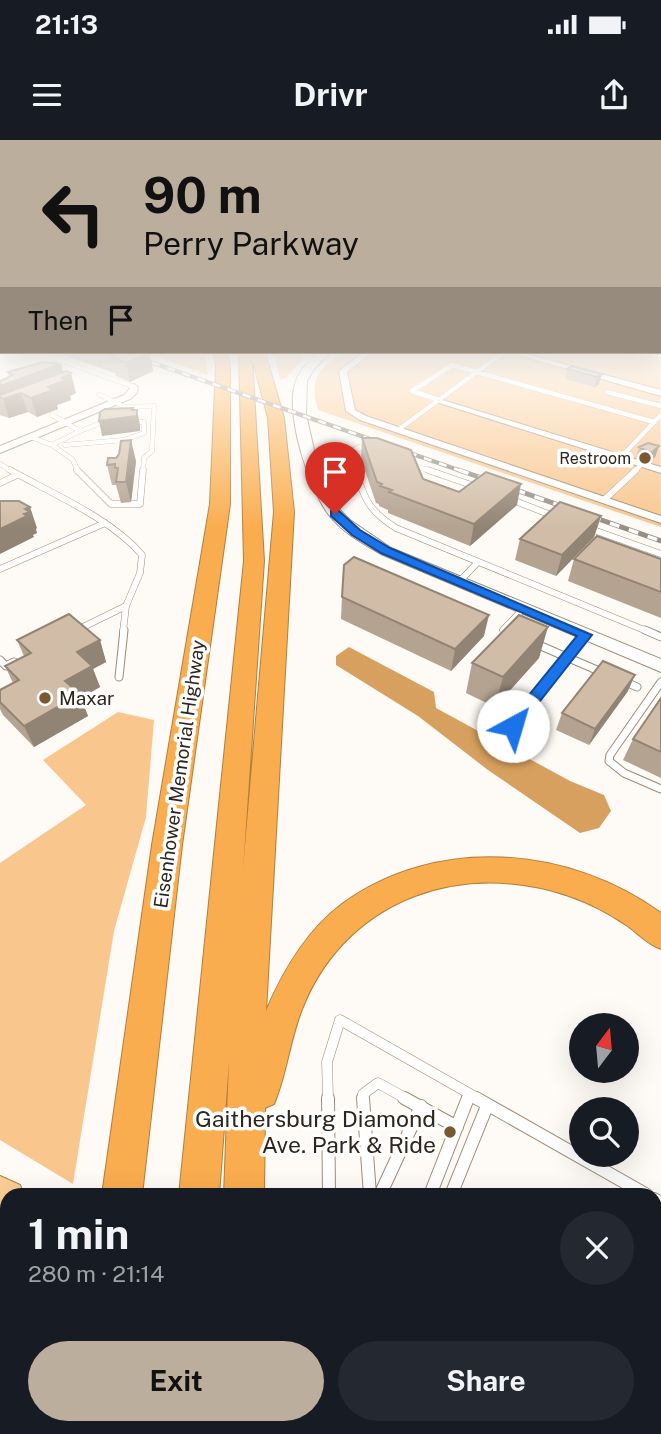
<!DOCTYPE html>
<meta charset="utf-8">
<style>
body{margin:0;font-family:"Public Sans",sans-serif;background:#242831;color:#f1f3f6;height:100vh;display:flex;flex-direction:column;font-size:26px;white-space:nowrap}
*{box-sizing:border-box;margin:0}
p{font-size:23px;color:#9ea1a6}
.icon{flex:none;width:38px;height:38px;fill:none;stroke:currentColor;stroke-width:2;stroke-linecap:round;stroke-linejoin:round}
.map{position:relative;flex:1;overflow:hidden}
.drawer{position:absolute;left:0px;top:1048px;width:662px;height:247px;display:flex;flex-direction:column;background:#171b24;border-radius:21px 21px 0 0;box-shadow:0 7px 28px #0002}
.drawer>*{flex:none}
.hud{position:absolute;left:0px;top:0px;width:662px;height:214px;box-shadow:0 7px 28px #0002;background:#bcae9d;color:#111;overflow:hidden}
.needle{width:46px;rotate:16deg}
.fabs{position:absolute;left:569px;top:873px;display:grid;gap:14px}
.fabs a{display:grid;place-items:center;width:70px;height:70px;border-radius:50%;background:#171b24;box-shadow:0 7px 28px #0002;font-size:35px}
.pin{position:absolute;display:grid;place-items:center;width:60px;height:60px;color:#fff;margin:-72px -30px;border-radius:50% 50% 50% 0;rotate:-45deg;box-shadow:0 0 7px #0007}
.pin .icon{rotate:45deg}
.me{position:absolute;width:77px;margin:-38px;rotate:39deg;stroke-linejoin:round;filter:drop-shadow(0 0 5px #0008)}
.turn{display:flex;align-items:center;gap:24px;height:147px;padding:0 28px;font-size:32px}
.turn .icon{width:91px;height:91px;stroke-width:2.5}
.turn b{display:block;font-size:49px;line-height:60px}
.then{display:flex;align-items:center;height:66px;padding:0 28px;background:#0003;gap:14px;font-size:26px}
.round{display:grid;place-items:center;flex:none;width:74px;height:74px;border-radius:37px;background:#242831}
.summary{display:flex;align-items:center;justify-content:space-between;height:119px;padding:0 28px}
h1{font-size:42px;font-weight:700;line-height:52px}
.action{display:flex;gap:14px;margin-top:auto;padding:14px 28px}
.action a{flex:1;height:80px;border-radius:42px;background:#bcae9d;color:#111;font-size:28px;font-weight:700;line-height:80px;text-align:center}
.action a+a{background:#242831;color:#f1f3f6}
.status{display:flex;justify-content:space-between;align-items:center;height:49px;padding:0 35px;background:#171b24;direction:ltr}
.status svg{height:19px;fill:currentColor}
header{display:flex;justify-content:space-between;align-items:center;height:91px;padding:0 28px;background:#171b24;font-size:32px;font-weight:700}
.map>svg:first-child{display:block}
.green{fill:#f9c68e}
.water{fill:#d8a05e}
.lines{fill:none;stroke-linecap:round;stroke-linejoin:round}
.lane-far4-casing{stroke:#9f8c77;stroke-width:5}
.lane-far3-casing{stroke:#9f8c77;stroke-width:7}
.lane-far2-casing{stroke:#9f8c77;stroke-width:9}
.lane-far1-casing{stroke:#9f8c77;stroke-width:11}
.lane-casing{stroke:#9f8c77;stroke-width:14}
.street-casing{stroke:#9f8c77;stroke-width:2}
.secondary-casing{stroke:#9f8c77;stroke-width:2}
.primary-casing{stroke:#b27e3d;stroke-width:2}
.highway-casing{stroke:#b27e3d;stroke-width:2}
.lane-far4{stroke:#fff;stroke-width:4.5}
.lane-far3{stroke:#fff;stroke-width:6}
.lane-far2{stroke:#fff;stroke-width:7}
.lane-far1{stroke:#fff;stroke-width:10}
.lane{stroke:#fff;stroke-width:12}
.street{fill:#fff;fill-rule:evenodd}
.secondary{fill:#fff;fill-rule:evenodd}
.primary{fill:#fcce95;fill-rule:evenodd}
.highway{fill:#faad4e;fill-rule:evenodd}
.rail-far1-casing{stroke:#958f88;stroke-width:4.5}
.rail-casing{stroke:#958f88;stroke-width:5}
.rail-far1{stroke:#fff;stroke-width:2.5;stroke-dasharray:8;stroke-linecap:butt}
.rail{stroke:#fff;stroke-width:3.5;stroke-dasharray:10;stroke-linecap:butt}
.wall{fill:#b4a390}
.shaded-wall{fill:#928475}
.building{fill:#d1bda7;stroke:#928475;stroke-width:2}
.route{fill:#1a73e8;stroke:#114b97;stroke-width:2}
.poi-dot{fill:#7b5930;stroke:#fff;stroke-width:2.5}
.labels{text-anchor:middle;stroke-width:7;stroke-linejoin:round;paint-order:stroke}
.far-poi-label{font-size:16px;fill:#2d261d;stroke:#fff;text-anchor:end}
.poi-label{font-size:19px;fill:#2d261d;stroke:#fff;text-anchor:start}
.street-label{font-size:19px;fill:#2d261d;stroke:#fff}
.near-poi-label{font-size:23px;fill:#2d261d;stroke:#fff;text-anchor:end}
</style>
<div class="status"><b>21:13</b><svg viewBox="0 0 49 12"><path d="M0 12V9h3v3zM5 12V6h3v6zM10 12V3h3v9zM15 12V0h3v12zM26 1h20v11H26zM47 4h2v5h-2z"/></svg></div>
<header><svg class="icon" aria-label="menu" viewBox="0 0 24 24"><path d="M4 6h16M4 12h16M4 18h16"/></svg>Drivr<svg class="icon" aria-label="share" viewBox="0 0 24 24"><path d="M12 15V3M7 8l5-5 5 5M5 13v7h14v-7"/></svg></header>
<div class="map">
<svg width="661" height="1294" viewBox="0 0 661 1294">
<rect width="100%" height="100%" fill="#fefaf5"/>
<path class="green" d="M660,206l1,181 -343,-117c-9,-31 0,-42 27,-58h315z
M143,212h62l3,23z
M274,212h23l8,5 -19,21 -6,2z
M118,572l36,8 -8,97 -32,114 -41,253 -73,-44v-277l86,-58 -43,-45z"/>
<path class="water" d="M349,507l85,45 2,16 134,73 34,14 7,16 -12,17 -19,5 -92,-63 -70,-54 -82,-51v-9z"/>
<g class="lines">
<g class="lane-far4-casing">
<path id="lane-far4" d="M51,212l1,5 82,30
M301,212l13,10
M143,224l23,8
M607,252l54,14
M100,255l25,12 29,-1 -2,45 -8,7 -1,14
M439,260l-27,-9 40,-26 202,57
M398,290l106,-78
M80,291l29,-11
M31,297l21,8 28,-14 -28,-16
M52,305l21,15 5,12
M65,305l59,-5 20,-7v-11h-12
M621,317l40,-42
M0,324l13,8
M410,324l23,8
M355,332l-6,-19 10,-6 13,4
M634,332l8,-8"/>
</g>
<g class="lane-far3-casing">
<path id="lane-far3" d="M10,330c41,23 102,49 132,85l-2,18 -14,33 -51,25
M77,330l34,34h29l3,-34
M355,330c10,30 14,41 41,58l253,104
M428,330l49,17
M0,343l17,-8
M510,359l46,18
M604,360l32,-30
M588,388l73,26
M0,429l105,-46
M459,442l18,-19
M503,490l20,-21
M123,492l3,-26"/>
</g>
<g class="lane-far2-casing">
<path id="lane-far2" d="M645,490l16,7
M534,503l72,31
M0,520l6,6 8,-4
M119,537l5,-47
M621,540l16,7
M661,542l-51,73 -1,6 15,12 37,16
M512,586l74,-91"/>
</g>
<g class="lane-far1-casing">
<path id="lane-far1" d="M328,959l-1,-37 13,-42 139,79
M363,959v-5l15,-11 29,16
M468,959l1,-3"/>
</g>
<g class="lane-casing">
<path id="lane" d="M328,958l1,97
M363,958l7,97
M404,958l53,29
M476,958l171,97
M380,1055l41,-89
M430,1055l38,-97
M451,1055l36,-89
M654,1059l7,4"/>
</g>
<g class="street-casing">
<path id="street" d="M364,212h9l-26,20 8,38 11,6 295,100v7l-301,-103 -14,-9 -7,-40z
M507,212h12l142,38v6z
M134,244l4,3 -1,6 -7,6 -130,54v-7l124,-51z
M436,258l225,69v6l-225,-71z"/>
</g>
<g class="secondary-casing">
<path id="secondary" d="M320,212h11l-17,17 -7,12 -1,33 8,36 13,36 12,23 11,11 41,28 270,111v13l-280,-118c-19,-11 -39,-22 -52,-39 -20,-26 -45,-102 -33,-134 4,-12 14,-21 24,-29z"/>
</g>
<g class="primary-casing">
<path id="primary" d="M0,1036l20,9 4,10h-17v21l-7,-3z
M501,1288h58l2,6h-58z"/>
</g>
<g class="highway-casing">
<path id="highway" d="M213,212h14l3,13v139l-48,341 -40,350h-40l50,-350 58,-341 6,-139z
M239,212h26l19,66 10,94 -28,499c17,-40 40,-80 76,-107 94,-69 227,-58 319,9v36c-14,-5 -23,-16 -35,-24 -17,-12 -37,-22 -57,-29 -105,-36 -218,1 -264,106 -15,33 -17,69 -31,102l-9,4 -1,87h-40l5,-134 -10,134h-40l65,-634zM252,218l16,60 6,94 -31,357 21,-308z
M68,1288h48l-1,6h-48z
M153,1288h48l-1,6h-48z
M215,1288h48v6h-48z"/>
</g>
<use href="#lane-far4" class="lane-far4"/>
<use href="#lane-far3" class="lane-far3"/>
<use href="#lane-far2" class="lane-far2"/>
<use href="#lane-far1" class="lane-far1"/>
<use href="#lane" class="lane"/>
<use href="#street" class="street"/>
<use href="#secondary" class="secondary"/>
<use href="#primary" class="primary"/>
<use href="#highway" class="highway"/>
<g class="rail-far1-casing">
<path id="rail-far1" d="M122,212l342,120"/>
</g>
<g class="rail-casing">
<path id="rail" d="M459,330l202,71"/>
</g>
<use href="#rail-far1" class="rail-far1"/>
<use href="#rail" class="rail"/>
</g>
<path class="wall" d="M59,212h89l5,19 -23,11 -14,-6 -1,-3 -55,-19z
M567,229l35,5 -3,10 -4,3 -30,-8z
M8,232h55l13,21 -6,3 1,4 -14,5 1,4 -21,8 -9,-5 -19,6 -9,-3v-34l9,-4z
M362,298l61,41 36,13 58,13 -47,41 -82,-33v-3l-9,-4v-2l-3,-1 -15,-44z
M659,306l-4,11 -8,6 -11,-6 3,-10z
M119,314l17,7 -5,41 -10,1 -5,-18h-4l-5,-20z
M601,376l-7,21 -38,39 -41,-16 5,-21z
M574,419h87v59l-93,-37z
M342,457l142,39 -33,35 -110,-52z
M17,500h83l6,22 -13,7 7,18 -19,11 7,18 -54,31 -31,-32 -3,-6v-19l13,-7 -8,-17 19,-10z
M539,518l-44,49 -29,-14 6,-30z
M628,551l-39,54 -33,-15 6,-17z
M661,558v80l-38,-18 10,-21z"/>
<path class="shaded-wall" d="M150,212l3,19 -23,11 -4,-19z
M61,224l4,13 6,-4 5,20 -6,3 1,4 -14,5 1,4 -21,8 -6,-19 -10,-5 7,19 -19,6 -6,-19 -3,-2v-11z
M602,234l-3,10 -4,3 2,-10z
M133,268l1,9 3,-7 3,15v6l-38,5 -3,-15z
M131,300l5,21 -5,41 -5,-20z
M659,306l-4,11 -8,6 4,-10z
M521,344l-4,21 -47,41 4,-22z
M30,367l7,21 -1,1 1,4 -4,2 1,2 -34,17v-25l25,-20z
M601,376l-7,21 -38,39 6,-21z
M489,475l-5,21 -33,35 4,-22z
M548,487l-9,31 -44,49 8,-30z
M100,500l6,22 -13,7 7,18 -19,11 7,18 -54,31 -10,-21 41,-45 12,-29z
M635,535l-7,16 -39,54 6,-16z"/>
<path class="building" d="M103,212h47l-24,11 -14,-6 3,-1z
M43,222l18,2 -61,22v-5l13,-6 -5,-3z
M572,226l30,8 -5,3 -30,-8z
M66,231l5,2 -9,5 4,2 -18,7 5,3 -22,8 -10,-5 -18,6 -3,-2v-2z
M133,268l-1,2h5v6l-38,5 1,-9 5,-3z
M362,298h15l34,12 12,29 36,13 27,-20 35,12 -47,40 -85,-32 3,-2 -12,-4 2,-2 -5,-2z
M131,300l-5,42h-10l2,-14h-3v-4l-8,1 1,-7h8l3,-4 2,-13z
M648,303l11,3 -8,7 -12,-6z
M0,361h19l11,6 -5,2 5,3 -6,2 3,2 -27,13z
M560,362l41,14 -39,39 -42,-16z
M597,396l64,23v33l-87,-33z
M354,417l135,58 -34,34 -113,-52 2,-32z
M69,474l31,26 -23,12 15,14 -27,15 15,13 -56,32 -24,-24v-12l19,-10 -14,-14 26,-13 -14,-13z
M519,475l29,12 -45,50 -31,-14z
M603,521l32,14 -40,54 -33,-16z
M661,558v54l-28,-13z"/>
<linearGradient id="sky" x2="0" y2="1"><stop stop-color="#a1acb1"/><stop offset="0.53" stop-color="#fffdfa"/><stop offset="1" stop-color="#fffdfa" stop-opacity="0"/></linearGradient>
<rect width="661" height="387" fill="url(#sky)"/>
<path class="route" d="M331,371h8l21,19 30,18 202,87 -74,94h-11l-2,-3 2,-4 70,-86 -196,-83 -29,-18 -21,-19z"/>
<g class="poi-dot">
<circle cx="645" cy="318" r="7"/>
<circle cx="45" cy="558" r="7"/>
<circle cx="450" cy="992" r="7"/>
</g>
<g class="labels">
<g class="far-poi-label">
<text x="631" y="324">Restroom</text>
</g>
<g class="poi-label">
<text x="59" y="565">Maxar</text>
</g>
<g class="street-label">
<text transform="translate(179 634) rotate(-82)" y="7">Eisenhower Memorial Highway</text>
</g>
<g class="near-poi-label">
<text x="436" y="987">Gaithersburg Diamond<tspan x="436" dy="26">Ave. Park &amp; Ride</tspan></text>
</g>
</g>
</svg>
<div class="fabs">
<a><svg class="needle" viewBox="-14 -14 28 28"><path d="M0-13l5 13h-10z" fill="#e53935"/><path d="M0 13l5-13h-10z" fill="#9ea1a6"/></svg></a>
<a><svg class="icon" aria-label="search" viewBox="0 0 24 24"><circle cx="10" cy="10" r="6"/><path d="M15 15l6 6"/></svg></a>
</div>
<div class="pin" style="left:335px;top:374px;background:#d93025"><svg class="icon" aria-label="arrive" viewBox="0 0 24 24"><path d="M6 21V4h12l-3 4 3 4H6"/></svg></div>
<svg class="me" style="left:513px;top:586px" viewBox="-20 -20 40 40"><circle r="19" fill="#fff"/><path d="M0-13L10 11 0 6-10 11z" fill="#1a73e8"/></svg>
<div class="hud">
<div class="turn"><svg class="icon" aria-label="left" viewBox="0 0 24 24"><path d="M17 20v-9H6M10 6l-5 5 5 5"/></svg><div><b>90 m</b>Perry Parkway</div></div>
<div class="then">Then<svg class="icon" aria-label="arrive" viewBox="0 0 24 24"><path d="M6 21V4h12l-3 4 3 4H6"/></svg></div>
</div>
<section class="drawer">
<div class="summary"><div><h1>1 min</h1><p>280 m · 21:14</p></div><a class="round"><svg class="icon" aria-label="close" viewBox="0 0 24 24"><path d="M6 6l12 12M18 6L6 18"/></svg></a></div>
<div class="action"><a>Exit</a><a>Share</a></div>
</section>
</div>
